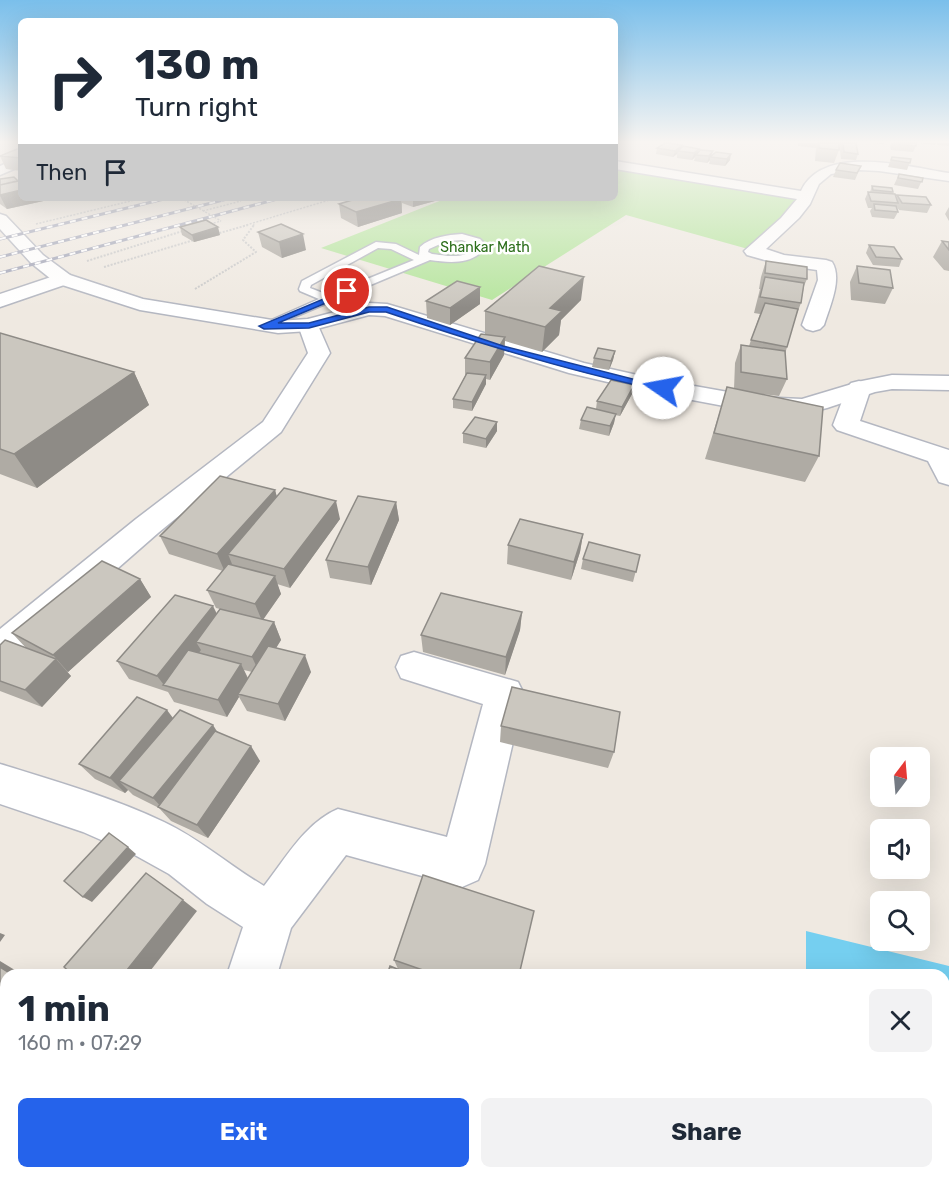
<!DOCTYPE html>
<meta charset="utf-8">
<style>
body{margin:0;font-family:Rubik,sans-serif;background:#f2f2f3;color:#1f2937;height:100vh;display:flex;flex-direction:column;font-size:22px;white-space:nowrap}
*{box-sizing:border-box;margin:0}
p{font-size:20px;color:#747a83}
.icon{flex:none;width:33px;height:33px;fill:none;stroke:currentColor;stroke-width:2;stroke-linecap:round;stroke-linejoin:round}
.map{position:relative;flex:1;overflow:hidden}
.details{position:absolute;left:0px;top:969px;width:950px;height:210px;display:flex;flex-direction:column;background:#fff;border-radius:18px 18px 0 0;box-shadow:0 6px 24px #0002}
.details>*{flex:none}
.hud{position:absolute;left:18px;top:18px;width:600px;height:183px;border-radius:9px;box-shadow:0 6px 24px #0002;background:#fff;color:#1f2937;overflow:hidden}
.needle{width:39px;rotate:16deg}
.controls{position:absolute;left:870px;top:747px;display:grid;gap:12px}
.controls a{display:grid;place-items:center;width:60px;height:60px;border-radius:9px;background:#fff;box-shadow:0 6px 24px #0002;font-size:30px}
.pin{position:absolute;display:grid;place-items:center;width:51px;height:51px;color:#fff;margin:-26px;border:3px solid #fff;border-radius:50%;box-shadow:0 2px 6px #0007}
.me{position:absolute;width:66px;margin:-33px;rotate:282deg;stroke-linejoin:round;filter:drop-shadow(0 0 4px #0008)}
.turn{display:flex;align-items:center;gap:21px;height:126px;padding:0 18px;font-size:27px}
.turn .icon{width:78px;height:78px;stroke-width:2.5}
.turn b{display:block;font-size:42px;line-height:51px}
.then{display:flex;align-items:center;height:57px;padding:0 18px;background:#0003;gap:12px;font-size:22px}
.round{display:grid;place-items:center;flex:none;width:63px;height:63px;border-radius:9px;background:#f2f2f3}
.head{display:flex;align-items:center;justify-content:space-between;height:102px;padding:0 18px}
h1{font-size:36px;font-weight:700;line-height:45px}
.button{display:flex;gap:12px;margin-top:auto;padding:12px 18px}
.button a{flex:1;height:69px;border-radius:9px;background:#2563eb;color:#fff;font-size:24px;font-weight:700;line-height:69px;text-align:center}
.button a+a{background:#f2f2f3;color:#1f2937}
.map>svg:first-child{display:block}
.green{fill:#b6e59e}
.water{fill:#75cff0}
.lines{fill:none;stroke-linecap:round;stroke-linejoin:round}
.service-casing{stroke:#b4b7c1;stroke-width:3}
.minor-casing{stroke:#b4b7c1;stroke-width:3}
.secondary-casing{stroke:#b4b7c1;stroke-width:3}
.path-far1{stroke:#c9c9c9;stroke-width:1.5;stroke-dasharray:2 1.5;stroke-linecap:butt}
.path{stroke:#c9c9c9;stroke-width:2;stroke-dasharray:2 1.5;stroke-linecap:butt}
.service{fill:#fff;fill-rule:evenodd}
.minor{fill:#fff;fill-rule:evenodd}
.secondary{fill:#fff;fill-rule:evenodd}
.rail-casing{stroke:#a3a6b8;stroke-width:3}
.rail{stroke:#fff;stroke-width:2;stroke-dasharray:6;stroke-linecap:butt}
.path-bridge{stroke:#c9c9c9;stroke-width:1.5;stroke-dasharray:2 1.5;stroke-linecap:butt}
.wall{fill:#afaba4;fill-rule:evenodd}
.shaded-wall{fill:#8e8b86}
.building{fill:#cbc7bf;stroke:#8e8b86;stroke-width:1.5}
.route{fill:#2563eb;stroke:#184099;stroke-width:1.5}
.labels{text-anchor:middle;stroke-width:5;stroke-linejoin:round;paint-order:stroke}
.far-park-label{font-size:14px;fill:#2c6e1b;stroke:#fff}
</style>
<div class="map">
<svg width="949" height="1179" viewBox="0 0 949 1179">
<rect width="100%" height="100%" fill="#efe9e1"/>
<path class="green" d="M615,165l188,31 -55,53 -122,-34 -134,85 -171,-52 126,-50h168z"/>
<path class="water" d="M806,931l143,35v213h-144v-6h139v-198h-138z"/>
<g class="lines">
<g class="service-casing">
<path id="service" d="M462,234l18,5 7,7c-14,19 -36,17 -57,14l-162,68h-8l-2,-2 61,-27 -19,-8 -1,-2 3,-8 74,-39 20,2 23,11 1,-8c11,-10 27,-12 42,-13zM462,240l15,6c-12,14 -29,10 -45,8l-4,-2 1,-3 18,-8zM378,248l13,1 23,11 -86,35 -18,-7 1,-3z"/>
</g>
<g class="minor-casing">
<path id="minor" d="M615,161l186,30c22,-48 107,-24 148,-18v8l-70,-10 -19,-1 -29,4 -12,10 -9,20 -11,14 -33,31 18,6 42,5 6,2c11,17 -3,46 -8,63l-4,4 -7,2 -7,-2 -4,-4 16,-45 -1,-10 -35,-5 -35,-10 -3,-4 37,-33 16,-19 -182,-30z
M63,273l7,2 2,4 -2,4 -70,24v-13z
M309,319l7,2 14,32 -49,79 -123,101 -145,127 -13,5v-36l136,-110 127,-97 45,-69 -10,-28 4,-4z
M859,381l8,2 4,5 -11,33 89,29v35l-10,-3 -11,-21 -91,-31 -4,-5 14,-37 4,-5z
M414,652l104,30 6,12 -39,170 -7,16 -16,7 -116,-32 -55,73 -14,47h-50l16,-48 -36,-23 -38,-30 -36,-20 -50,-22 -83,-28v-40c55,17 111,33 164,58 36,17 66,44 100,64 22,-28 41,-63 74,-77l109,28 36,-133 -82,-26 -5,-11 5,-11z
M0,1117l6,2v54h50l3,6h-59z
M85,1173h64l-3,6h-64z
M248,1173h67l3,6h-67z"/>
</g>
<g class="secondary-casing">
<path id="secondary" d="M21,157v9l-21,9v-9z
M0,214l6,2 37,39 27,20 73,24 135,22 30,-2 61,-16 18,1 197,59 71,16 101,18 46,2 60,-18 30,-6 57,1v14l-57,-1 -17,3 -48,16 -25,6 -46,-2 -101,-19 -86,-20 -184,-57 -16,-1 -60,16 -31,2 -138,-23 -84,-27 -25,-20 -31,-34z"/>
</g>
<path class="path-far1" d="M184,200l8,-2
M203,211l38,-10
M36,224l107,-26
M207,225l14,-4
M243,226l93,-28
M253,226l2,-3"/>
<path class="path" d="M216,234l32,-9
M87,261l99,-31
M104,267l90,-27
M195,289l61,-37 -13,-12 11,-15"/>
<use href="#service" class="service"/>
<use href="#minor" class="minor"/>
<use href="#secondary" class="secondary"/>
<g class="rail-casing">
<path id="rail" d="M0,239l168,-41
M0,257l231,-59
M0,273l281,-75"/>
</g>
<use href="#rail" class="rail"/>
<path class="path-bridge" d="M181,198l40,23"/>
</g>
<path class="wall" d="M798,143h58l2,11 -2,6 -15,-1 -1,-9h-1l-5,13 -19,-2 1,-13 -18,-2z
M870,143h15l-1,1z
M891,143h25v3l-3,6 -22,-2 -1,-4z
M917,143h19l-1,2z
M937,143h12v3l-12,-1z
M682,145v3l48,12 -5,6 -16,-2 1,-4 -3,3 -13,-2 1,-4 -3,3 -15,-2v-4l-4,3 -17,-3 1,-6z
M21,150v21l-15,-2 -6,-13z
M892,157l19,2 -4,11 -19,-3z
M861,166l-6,14 -22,-3 3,-7z
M899,174l24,4 -5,11 -24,-4z
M0,179l18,2 3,17h26l1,2 -41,9 -7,-5z
M872,186l21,6 -1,2 4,4 1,-3 34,10 -4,8 -28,-3 -2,-3 1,5 -4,7 -22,-2 -2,-6 2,-3h-4l-3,-9 3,-7h2z
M359,198h76v3l-22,6 -11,-4v10l-44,14 -17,-9 -2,-14z
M949,207v14l-4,-7z
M180,227l40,8 -26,7 -12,-7z
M258,232l48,18 -24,8 -20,-11z
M942,241l7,1v29l-5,-1 -11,-13z
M869,245l33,14 -3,8 -26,-2 -7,-12z
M766,261l41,18 -3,7 -3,17 -5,13 -11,38 2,25 -8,17 -26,-3 66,63 -14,26 -100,-23 14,-45 8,-27 7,2 1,-26 6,-18 8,1 11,-32 -6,-1 6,-24h-1l2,-12z
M857,266l36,22 -8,16 -34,-4 -1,-18z
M581,300l-20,20 -2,15 -17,17 -37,-11 -1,14 -14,25 -4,-1v5l-14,27 -19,-3v-9l12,-23v-18l20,-24v-23z
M426,301l54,3 -30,21 -23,-7z
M0,333l134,39 15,33 -112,83 -37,-14z
M615,351l-2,9 -4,10 -17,-3 2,-9z
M634,385l-2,9 -12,22 -5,-1 -1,8 -5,13 -30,-7 2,-9 15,-11 1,-8z
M497,422v9l-11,17 -23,-5v-10z
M275,490l2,7 63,22 -50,69 -13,-4 4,10 -18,26 11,2 7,18 -5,8 35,24 -26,49 -38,-10 -8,-14 -12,20 -53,-15 -6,-10 -39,-13 -12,-18 99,-47 4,-5 -4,-1 -9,-18 16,-19 -54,-17 -9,-18zM244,670l8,2 -4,6z
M396,502l3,18 -28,65 -41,-7 -4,-18z
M583,534l-3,18 -9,28 -64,-16 1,-19z
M640,555l-7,27 -52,-13 2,-10z
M140,579l11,18 -83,75 -2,-1 5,5 -29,31 -42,-16v-46l26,3 -14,-15z
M522,612l-2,18 -15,45 -82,-23 -2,-17z
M173,718l45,14 42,29 -52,77 -37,-17 -12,-13 -26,-13 -5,-5 -3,3 -30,-14 -16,-15z
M501,726l113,26 -6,16 -108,-26z
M394,960l125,15h-103l-18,-6z
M584,1173h64l-1,6h-64z"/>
<path class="shaded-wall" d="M682,145l-1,6h-3l-1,3 -4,3 2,-6z
M699,149l-2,6h-1l-1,2 -3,3 2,-7z
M713,151l-2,6h-1v3l-3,3 2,-7z
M731,154l-1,6 -5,6 2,-7z
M21,185v13h26l1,2 -41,9 -7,-13v-7z
M420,198h15v3l-22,6v-7z
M401,199l1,14 -44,14 -2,-15z
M218,227l2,8 -26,7 -2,-7z
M303,234l3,16 -24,8 -3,-16z
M584,277l-3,23 -20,20 -2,15 -17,17 3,-25 5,-19z
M480,287v17l-30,21v-17z
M505,337l-1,18 -14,25v-18z
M615,351l-2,9 -4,10 2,-9z
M134,372l15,33 -112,83 -23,-34z
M486,375v9l-14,27v-9z
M634,385l-2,9 -12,22 2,-9z
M616,414l-2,9 -5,13 1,-10z
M497,422v9l-11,17v-9z
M275,490l5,19 -52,45 4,10 -7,8 -8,-18z
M336,501l4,18 -50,69 -6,-19z
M396,502l3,18 -28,65 -3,-18z
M583,534l-3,18 -9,28 3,-18z
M275,576l6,18 -19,27 -7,-17z
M140,579l11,18 -83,75 -15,-17z
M213,606l9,18 -26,18 5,8 -29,38 -8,-3 -7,-9z
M522,612l-2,18 -15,45 1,-18z
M274,622l7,18 -21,34 -8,-17z
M305,655l6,17 -26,49 -7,-17z
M56,659l15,17 -29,31 -17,-17z
M241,664l8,17 -11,13 1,3 -12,20 -9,-17z
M167,710l12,16 -60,55 9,9 -3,3 -15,-15z
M213,725l10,16 -58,70 -12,-13z
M251,746l9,15 -52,77 -11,-13z
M128,847l8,7 -44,48 -9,-5z
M183,900l14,11 -50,64h-24z
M0,933l5,2 -5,7z
M0,961l23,14h-10l-13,-8z
M6,1022v38l-6,8v-38z"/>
<path class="building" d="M665,143h1l16,2 -7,6 -18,-3z
M819,143h20v7l-20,-2z
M839,143h17l2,11 -14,-2 -1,-8z
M894,143h22v3l-22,-2z
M683,146l16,3 -5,4 -16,-2z
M17,149l4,1v8l-21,-2z
M700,150l13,1 -4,5 -13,-1z
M716,152l15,2 -4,5 -17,-2z
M892,157l19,2 -1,4 -19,-3z
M840,163l21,3 -4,7 -21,-3z
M899,174l24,4 -1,4 -24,-4z
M14,177l4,4 -18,4v-6z
M21,180v10l-21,5v-10z
M872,186l20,2 1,4 -20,-2z
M868,192l27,2 3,9 -27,-2z
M897,195l29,2 5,8 -29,-2z
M359,198h40l2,1 -45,13 -17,-8z
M407,198h13l-7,2z
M874,204l22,2 2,6 -23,-2z
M206,220l12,7 -26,8 -12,-8z
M281,224l22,10 -24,8 -21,-10z
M942,241l7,1v8z
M869,245l25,2 8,12 -26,-2z
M766,261l41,6v12l-42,-6z
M539,266l45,11 -34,31 12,3 -17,16 -60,-16z
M857,266l33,4 3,18 -34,-5z
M765,277l39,6 -3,20 -41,-6z
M457,281l23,6 -30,21 -24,-7z
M765,303l33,6 -11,38 -36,-7z
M0,333l134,39 -120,82 -14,-5z
M481,334l24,3 -15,25 -25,-4z
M741,345l44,6 2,28 -46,-7z
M598,348l17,3 -4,10 -17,-3z
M467,373l19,2 -14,27 -19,-3z
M611,380l23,5 -12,22 -25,-6z
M727,387l96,20 -4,49 -105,-23z
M587,407l29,7 -6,12 -29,-6z
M475,417l22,5 -11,17 -23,-6z
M220,476l55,14 -58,64 -57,-18z
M284,488l52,13 -52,68 -56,-15z
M358,496l38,6 -28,65 -42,-7z
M520,519l63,15 -9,28 -66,-17z
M589,542l51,13 -4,17 -53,-13z
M102,561l38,18 -87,76 -41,-22z
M228,564l47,12 -20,28 -48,-14z
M441,593l81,19 -16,45 -85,-22z
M175,595l38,11 -56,70 -40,-15z
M220,609l54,13 -22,35 -56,-15z
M5,640l51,19 -31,31 -25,-9v-36z
M268,646l37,9 -27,49 -40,-10z
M188,650l53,14 -23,36 -55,-15z
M512,687l108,25 -6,40 -113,-26z
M137,697l30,13 -57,68 -31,-14z
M180,710l33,15 -60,73 -34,-17z
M215,731l36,15 -54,79 -39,-18z
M109,833l19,14 -45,50 -19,-16z
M146,873l37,27 -60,75h-50l-9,-8z
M423,875l111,36 -15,64h-82l-43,-15z
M390,966l22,9h-25z
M0,967l13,8h-7v47l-6,8z
M407,1173h61l-1,6h-47z
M591,1173h57l-1,6h-57z"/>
<linearGradient id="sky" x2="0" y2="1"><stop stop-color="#7abfeb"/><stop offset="0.46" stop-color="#f8f5f2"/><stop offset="1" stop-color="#f8f5f2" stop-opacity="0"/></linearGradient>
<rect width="949" height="308" fill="url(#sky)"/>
<path class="route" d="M347,289l3,1v3l-72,30h31l60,-16h18l116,39 165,42 -5,3c-95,-20 -186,-48 -277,-79h-17l-60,16 -45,1 -5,-3z"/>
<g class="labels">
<g class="far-park-label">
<text x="485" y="252">Shankar Math</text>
</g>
</g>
</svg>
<div class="controls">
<a><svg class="needle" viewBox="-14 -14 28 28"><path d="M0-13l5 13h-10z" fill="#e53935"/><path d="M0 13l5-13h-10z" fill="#747a83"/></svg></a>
<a><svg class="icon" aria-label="sound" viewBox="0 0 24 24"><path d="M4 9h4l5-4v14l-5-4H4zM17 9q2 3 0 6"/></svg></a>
<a><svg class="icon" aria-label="search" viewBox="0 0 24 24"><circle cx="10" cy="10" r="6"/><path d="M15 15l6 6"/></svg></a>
</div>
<div class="pin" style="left:347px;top:291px;background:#d93025"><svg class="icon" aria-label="arrive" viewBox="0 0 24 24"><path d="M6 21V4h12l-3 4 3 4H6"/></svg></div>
<svg class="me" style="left:663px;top:388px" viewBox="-20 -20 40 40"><circle r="19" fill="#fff"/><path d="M0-13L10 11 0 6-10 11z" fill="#2563eb"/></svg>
<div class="hud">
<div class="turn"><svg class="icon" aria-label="right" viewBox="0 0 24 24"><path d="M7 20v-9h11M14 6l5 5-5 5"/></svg><div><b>130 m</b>Turn right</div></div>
<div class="then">Then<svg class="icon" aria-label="arrive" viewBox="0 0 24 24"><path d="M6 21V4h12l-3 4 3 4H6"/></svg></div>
</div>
<section class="details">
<div class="head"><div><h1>1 min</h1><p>160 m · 07:29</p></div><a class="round"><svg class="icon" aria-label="close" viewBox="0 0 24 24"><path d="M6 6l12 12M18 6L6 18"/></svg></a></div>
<div class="button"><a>Exit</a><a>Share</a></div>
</section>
</div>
